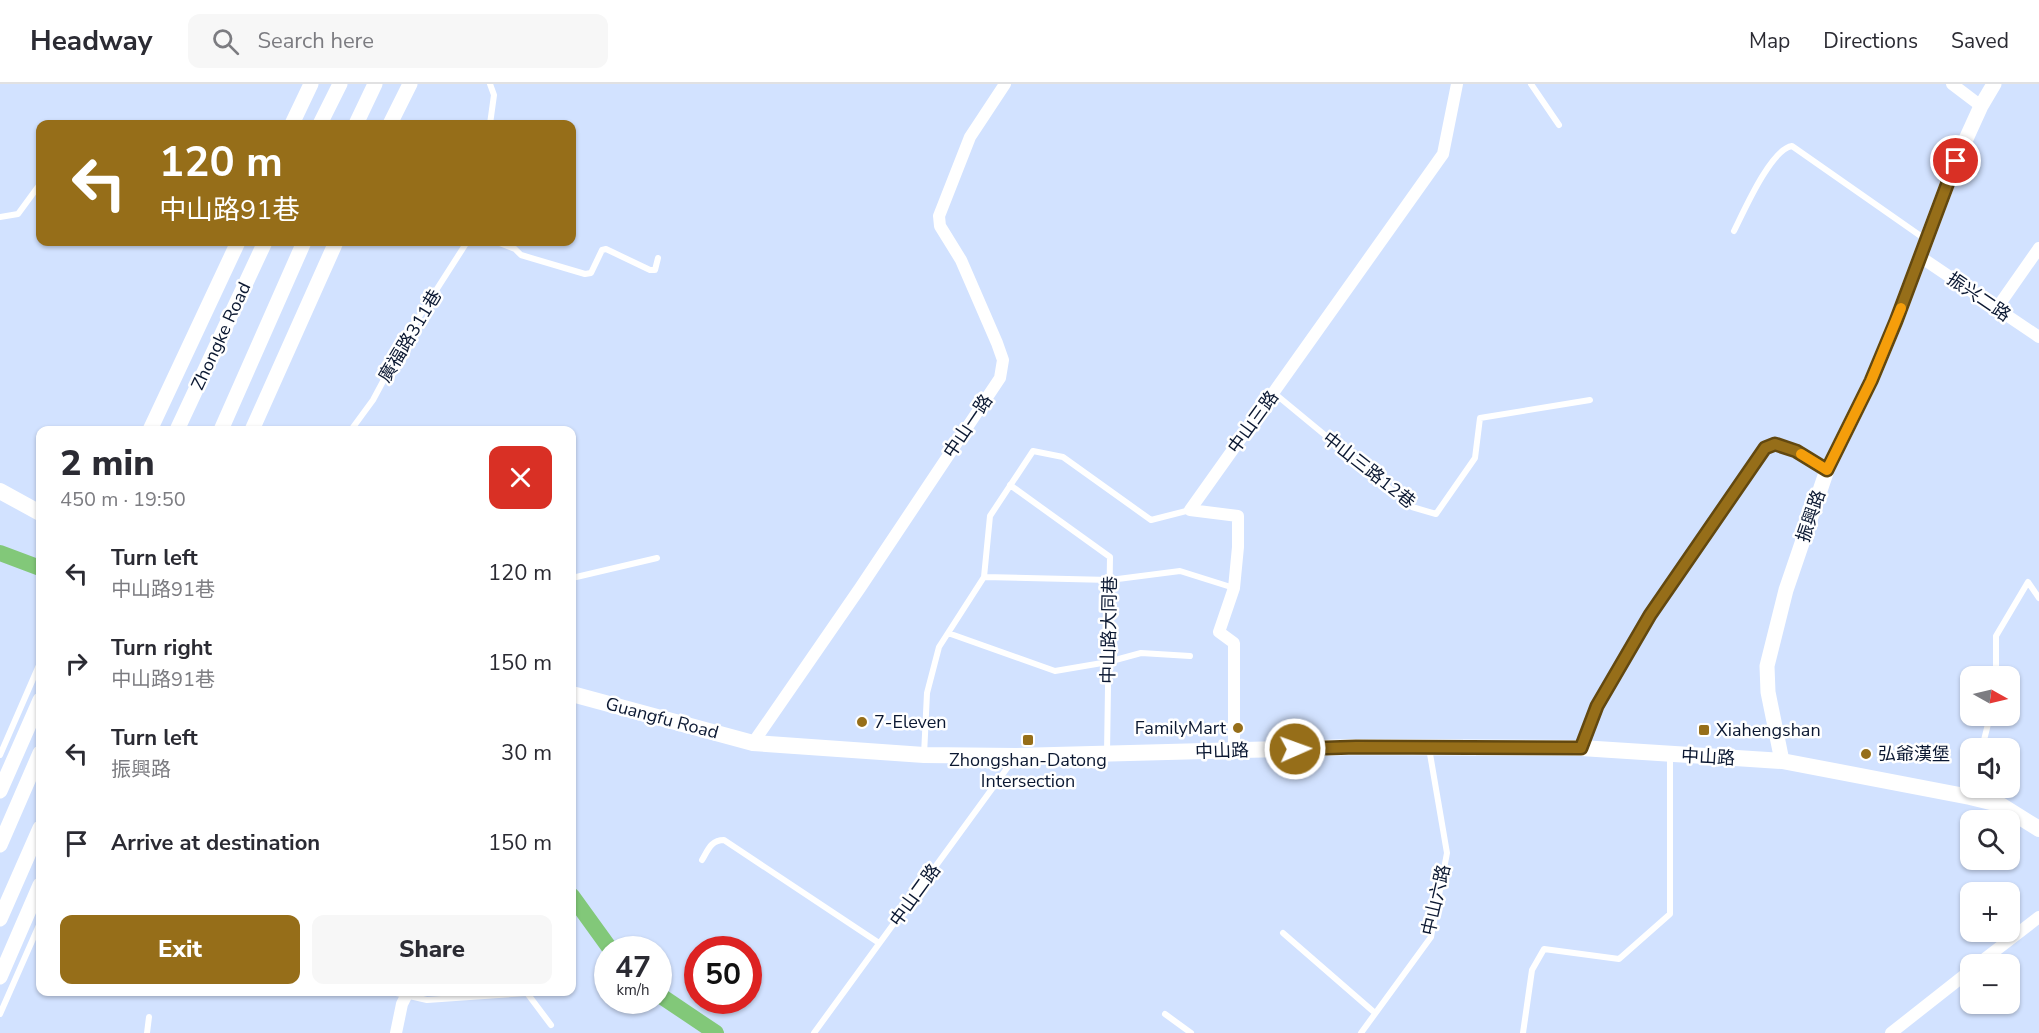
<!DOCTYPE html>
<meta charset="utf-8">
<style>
body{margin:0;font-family:"Nunito Sans","Noto Sans TC",sans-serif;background:#f7f7f7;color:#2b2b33;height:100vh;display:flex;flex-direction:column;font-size:22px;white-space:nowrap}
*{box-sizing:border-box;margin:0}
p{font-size:20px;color:#7c7c81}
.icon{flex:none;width:33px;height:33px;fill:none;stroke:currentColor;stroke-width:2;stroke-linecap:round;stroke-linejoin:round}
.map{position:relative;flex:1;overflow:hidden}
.side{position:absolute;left:36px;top:342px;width:540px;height:570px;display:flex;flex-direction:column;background:#fff;border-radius:12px;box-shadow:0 2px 4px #0004}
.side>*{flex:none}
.hud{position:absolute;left:36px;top:36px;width:540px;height:126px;border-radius:12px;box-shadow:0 2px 4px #0004;background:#966e19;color:#fff;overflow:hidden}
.needle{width:39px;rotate:98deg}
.tools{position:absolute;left:1960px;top:582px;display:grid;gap:12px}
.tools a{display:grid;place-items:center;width:60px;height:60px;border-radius:12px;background:#fff;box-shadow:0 2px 4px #0004;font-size:30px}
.speed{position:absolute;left:594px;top:852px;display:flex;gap:12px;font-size:30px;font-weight:700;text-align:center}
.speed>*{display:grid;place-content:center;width:78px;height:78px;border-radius:50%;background:#fff;box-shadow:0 2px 4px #0004;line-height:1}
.speed small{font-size:15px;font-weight:400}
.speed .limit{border:9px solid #d22;background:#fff;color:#111}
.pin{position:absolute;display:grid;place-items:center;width:51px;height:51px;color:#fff;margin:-26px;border:3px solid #fff;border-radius:50%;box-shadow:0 2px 6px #0007}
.me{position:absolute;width:66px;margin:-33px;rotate:88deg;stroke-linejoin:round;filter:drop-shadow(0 0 4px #0008)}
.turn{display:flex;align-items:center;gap:21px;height:126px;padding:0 24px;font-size:27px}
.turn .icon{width:78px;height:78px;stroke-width:2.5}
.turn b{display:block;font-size:42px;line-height:51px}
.round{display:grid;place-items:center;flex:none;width:63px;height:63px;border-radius:12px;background:#f7f7f7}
.headline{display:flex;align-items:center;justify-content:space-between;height:102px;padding:0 24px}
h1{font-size:36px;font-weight:800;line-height:45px}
.cta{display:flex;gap:12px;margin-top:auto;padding:12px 24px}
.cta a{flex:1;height:69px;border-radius:12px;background:#966e19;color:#fff;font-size:24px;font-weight:800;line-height:69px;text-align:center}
.cta a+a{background:#f7f7f7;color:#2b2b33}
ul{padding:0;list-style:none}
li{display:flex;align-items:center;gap:18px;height:90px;padding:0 24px}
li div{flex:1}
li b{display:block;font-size:22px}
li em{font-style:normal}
header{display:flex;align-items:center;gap:36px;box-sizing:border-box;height:84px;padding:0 30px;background:#fff;border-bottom:2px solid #e1e1e2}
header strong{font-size:28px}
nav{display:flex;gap:33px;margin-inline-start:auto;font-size:21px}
.search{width:420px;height:54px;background:#f7f7f7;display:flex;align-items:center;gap:15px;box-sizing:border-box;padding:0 21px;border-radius:12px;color:#7c7c81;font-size:22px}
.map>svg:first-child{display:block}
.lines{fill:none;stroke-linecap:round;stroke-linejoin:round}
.canal{stroke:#82c879;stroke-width:16}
.service{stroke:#fff;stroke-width:6}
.minor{stroke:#fff;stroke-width:12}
.tertiary{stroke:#fff;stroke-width:15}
.secondary{stroke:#fff;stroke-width:16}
.route-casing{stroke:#624810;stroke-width:15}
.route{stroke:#966e19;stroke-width:10}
.slow{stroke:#f59e0b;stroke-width:10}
.poi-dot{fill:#966e19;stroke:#fff;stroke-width:2}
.labels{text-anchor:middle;stroke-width:5;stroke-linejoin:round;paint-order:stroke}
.street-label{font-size:18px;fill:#0b1832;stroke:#fff}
.poi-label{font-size:18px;fill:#0b1832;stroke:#fff;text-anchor:start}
</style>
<header>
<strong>Headway</strong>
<div class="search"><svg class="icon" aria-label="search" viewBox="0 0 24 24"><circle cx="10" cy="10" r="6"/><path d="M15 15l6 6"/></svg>Search here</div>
<nav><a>Map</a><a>Directions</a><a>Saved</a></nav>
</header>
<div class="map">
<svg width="2039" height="949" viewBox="0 0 2039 949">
<rect width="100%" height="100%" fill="#d2e2ff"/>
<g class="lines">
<path class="canal" d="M0,469l40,15
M572,812l39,54
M658,910l58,39"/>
<path class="service" d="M1531,0l28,41
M490,40l4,-29 -4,-11
M0,133l18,-3 22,-30
M1734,147c10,-20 37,-82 58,-85l133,93
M497,158l18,7 6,6 64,19 6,-1 11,-23 4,-1 44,21h5l3,-12
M1274,309l138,114 24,7 39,-56 5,-40 110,-18
M351,346l22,-30 37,-69 57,-89
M1010,401l100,72 -3,196
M984,493l126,3 70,-9 54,17
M572,494l85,-20
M948,549l107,38 53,-9 33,-9 49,3
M1996,592v-40l32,-54 11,16
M1982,664l8,-32
M0,671l40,-92
M924,671l3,-62 12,-46 45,-70 6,-61 43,-65 30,6 88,63 39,-10
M702,776c6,-10 9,-20 22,-20l155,103
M1283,849l92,80
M392,908l35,8 100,-7 24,32
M0,930l40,-91
M1165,930l26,19
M147,949l2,-16
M814,949l199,-273
M1361,949l70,-96 16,-84 -18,-105
M1523,949l9,-63 12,-21 75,10 51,-45v-158"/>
<path class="minor" d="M1952,0l29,22
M1919,172l120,81
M1997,224l42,-60
M753,659l107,-155 140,-210 3,-18 -6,-17 -36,-83 -21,-34 -1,-10 31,-79 35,-53
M1581,664l16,-42 53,-91 115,-167 10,-4 21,7 31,19
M1234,667v-108l-15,-11 15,-44 4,-41v-31l-48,-6 253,-356 14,-70
M1978,880l61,-47
M396,949l6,-29 6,-12
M1891,949l80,-63"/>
<path class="tertiary" d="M292,40l19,-40
M320,40l20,-40
M356,40l19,-40
M390,40l20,-40
M150,346l88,-188
M177,346l88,-188
M221,346l83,-188
M252,346l84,-188
M1782,677l-14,-69 -1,-26 19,-76 41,-120 44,-89 25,-60 60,-160 25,-55 13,-22
M0,707l40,-91
M0,761l40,-92
M0,835l40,-91
M0,893l40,-92"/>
<path class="secondary" d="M0,407l40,22
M572,610l181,49 171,12 92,1 340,-9 225,1 201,13 188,36 29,7 40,25"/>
</g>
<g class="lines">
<g class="route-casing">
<path id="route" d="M1295,665l61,-2 225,1 16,-42 53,-91 115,-167 10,-4 21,7 31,19 44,-89 25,-60 60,-160"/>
</g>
<use href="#route" class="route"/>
<path class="slow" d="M1801,370l26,16 44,-89 30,-73"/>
</g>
<g class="poi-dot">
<circle cx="862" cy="638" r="6"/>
<circle cx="1238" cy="644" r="6"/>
<rect x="1698" y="640" width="12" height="12" rx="3"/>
<rect x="1022" y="650" width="12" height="12" rx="3"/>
<circle cx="1866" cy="670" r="6"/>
</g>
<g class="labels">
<g class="street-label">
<text transform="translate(1979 213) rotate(34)" y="6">振兴二路</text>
<text transform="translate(221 252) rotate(-65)" y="6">Zhongke Road</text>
<text transform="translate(410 252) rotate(-59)" y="6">廣福路311巷</text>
<text transform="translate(1253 338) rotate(-54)" y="6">中山三路</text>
<text transform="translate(968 342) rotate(-56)" y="6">中山一路</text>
<text transform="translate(1369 386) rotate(38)" y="6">中山三路12巷</text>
<text transform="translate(1811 432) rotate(-71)" y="6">振興路</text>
<text transform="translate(1109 546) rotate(-89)" y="6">中山路大同巷</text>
<text transform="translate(662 634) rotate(15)" y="6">Guangfu Road</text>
<text transform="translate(1222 667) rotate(-2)" y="6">中山路</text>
<text transform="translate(1708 673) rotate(3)" y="6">中山路</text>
<text transform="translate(915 811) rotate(-54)" y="6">中山二路</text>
<text transform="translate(1436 816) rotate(-77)" y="6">中山六路</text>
</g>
<g class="poi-label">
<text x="874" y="644">7-Eleven</text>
<text x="1226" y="650" text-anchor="end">FamilyMart</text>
<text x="1716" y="652">Xiahengshan</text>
<text x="1878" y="676">弘爺漢堡</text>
<text x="1028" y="682" text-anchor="middle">Zhongshan-Datong<tspan x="1028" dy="21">Intersection</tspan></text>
</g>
</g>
</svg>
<div class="tools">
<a><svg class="needle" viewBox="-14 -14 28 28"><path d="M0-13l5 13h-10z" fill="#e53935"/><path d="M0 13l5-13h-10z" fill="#7c7c81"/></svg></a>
<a><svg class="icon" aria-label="sound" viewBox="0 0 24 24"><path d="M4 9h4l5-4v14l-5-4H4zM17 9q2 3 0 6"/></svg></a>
<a><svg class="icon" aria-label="search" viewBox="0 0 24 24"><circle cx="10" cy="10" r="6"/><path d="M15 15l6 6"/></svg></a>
<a>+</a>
<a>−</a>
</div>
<div class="speed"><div>47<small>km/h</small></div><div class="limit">50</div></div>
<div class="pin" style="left:1956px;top:77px;background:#d93025"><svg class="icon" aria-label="arrive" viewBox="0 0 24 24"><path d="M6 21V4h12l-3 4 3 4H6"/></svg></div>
<svg class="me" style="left:1295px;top:665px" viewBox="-20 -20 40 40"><circle r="17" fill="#966e19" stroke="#fff" stroke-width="3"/><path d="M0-11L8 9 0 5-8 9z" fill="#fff"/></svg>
<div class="hud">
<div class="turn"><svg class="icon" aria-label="left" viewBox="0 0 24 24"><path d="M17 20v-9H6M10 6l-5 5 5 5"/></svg><div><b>120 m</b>中山路91巷</div></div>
</div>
<section class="side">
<div class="headline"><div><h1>2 min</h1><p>450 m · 19:50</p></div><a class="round" style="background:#d93025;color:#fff"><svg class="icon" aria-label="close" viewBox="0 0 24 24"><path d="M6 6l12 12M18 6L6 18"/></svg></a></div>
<ul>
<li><svg class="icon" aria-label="left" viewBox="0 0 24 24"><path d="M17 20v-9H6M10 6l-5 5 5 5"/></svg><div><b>Turn left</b><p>中山路91巷</p></div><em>120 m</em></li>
<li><svg class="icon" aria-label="right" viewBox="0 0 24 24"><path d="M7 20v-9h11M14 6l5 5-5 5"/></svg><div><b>Turn right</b><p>中山路91巷</p></div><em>150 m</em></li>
<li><svg class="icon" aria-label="left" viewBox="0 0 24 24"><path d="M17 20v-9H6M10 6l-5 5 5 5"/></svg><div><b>Turn left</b><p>振興路</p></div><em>30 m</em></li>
<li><svg class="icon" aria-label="arrive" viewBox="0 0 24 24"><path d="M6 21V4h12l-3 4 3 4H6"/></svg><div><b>Arrive at destination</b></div><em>150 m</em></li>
</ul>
<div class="cta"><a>Exit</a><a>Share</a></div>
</section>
</div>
